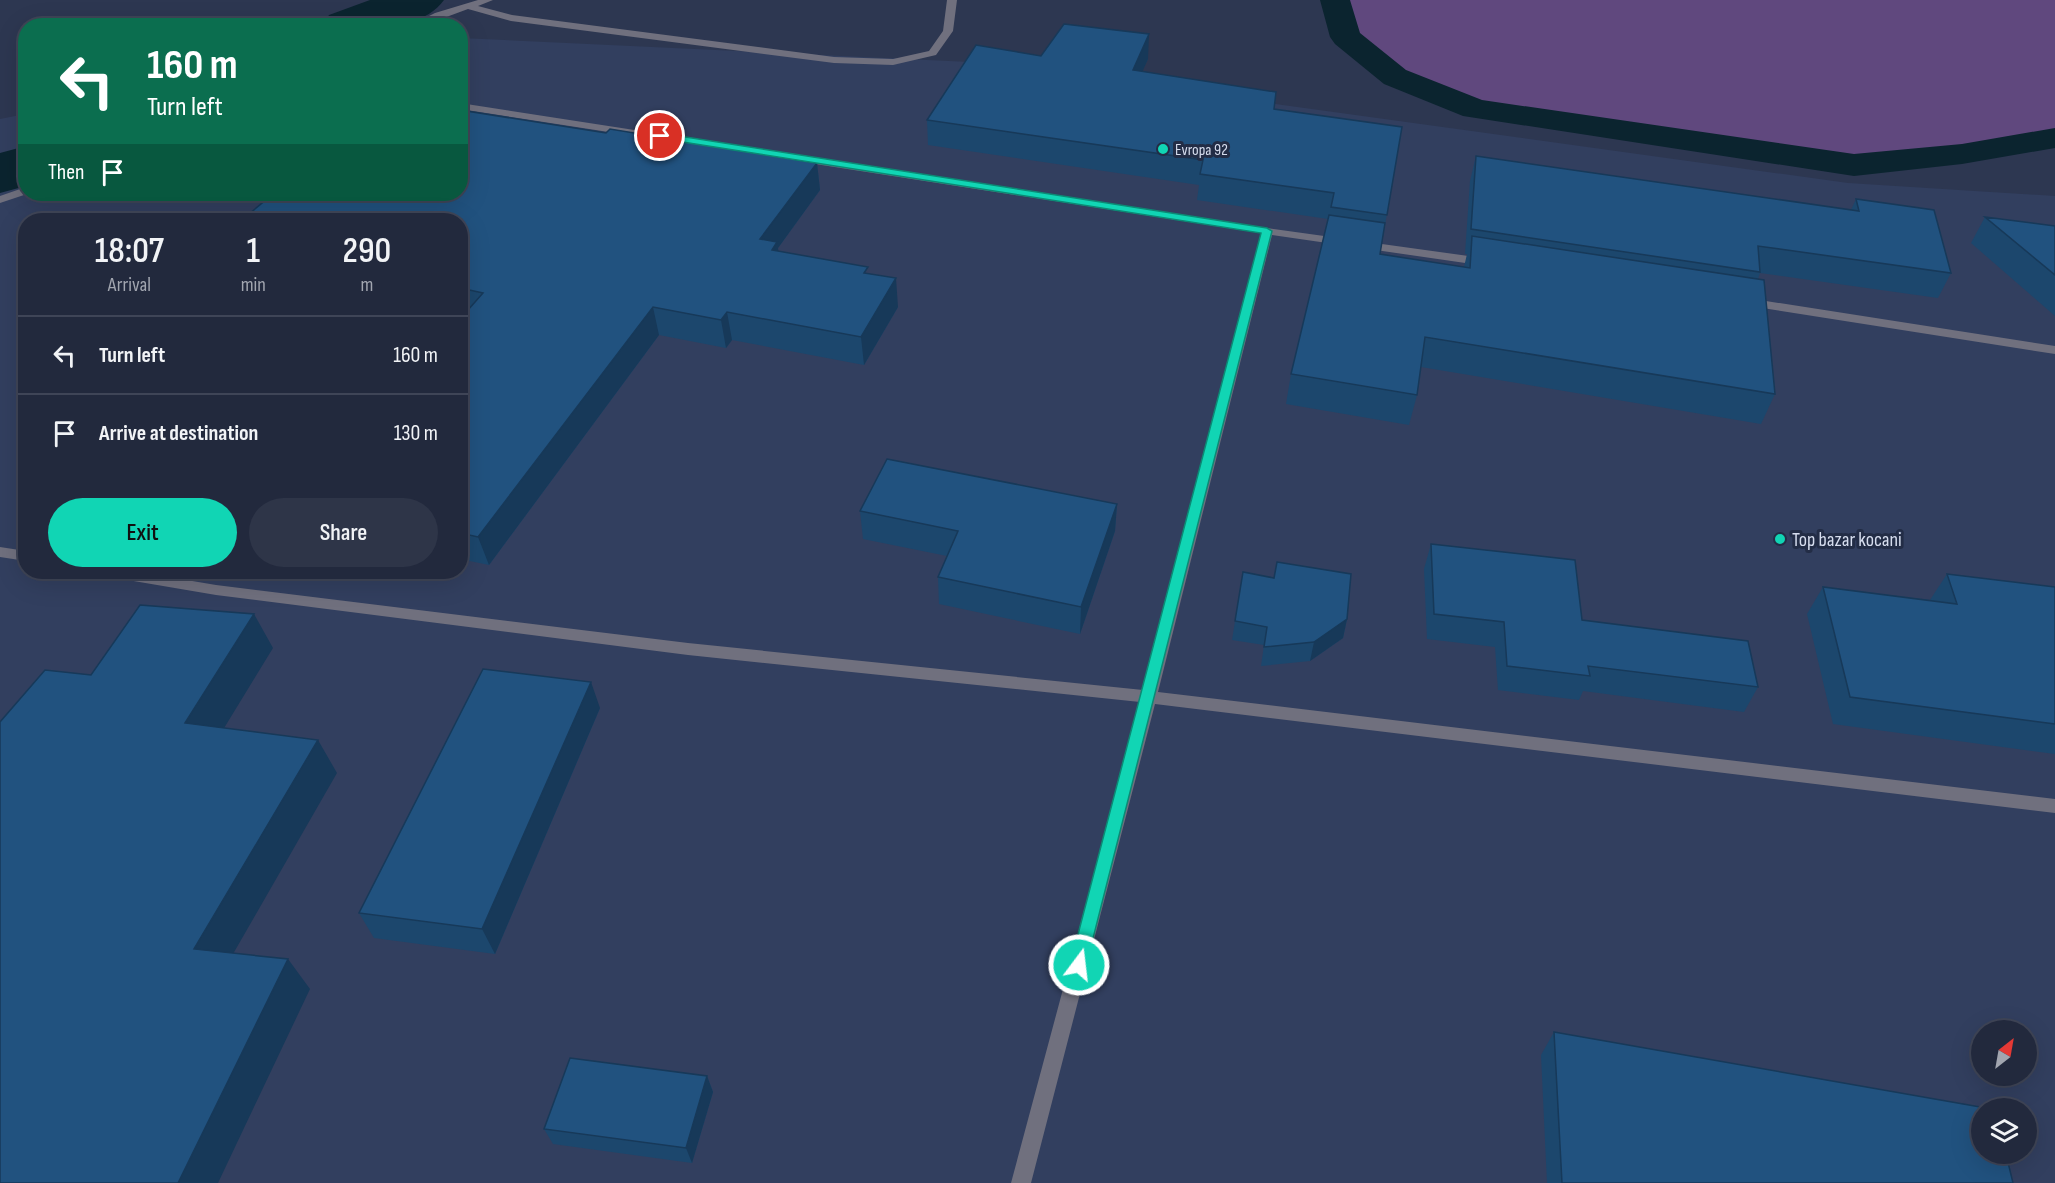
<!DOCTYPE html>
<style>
body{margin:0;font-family:"Sofia Sans Condensed",sans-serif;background:#2e3548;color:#f1f3f6;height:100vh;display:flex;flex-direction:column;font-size:22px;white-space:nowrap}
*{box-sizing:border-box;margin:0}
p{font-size:20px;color:#a2a6b0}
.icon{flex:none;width:33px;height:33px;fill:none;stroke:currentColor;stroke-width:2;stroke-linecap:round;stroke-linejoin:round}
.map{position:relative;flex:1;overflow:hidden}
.side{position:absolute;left:18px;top:213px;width:450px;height:366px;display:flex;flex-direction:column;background:#22293d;border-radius:24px;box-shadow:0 6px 24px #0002,0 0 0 2px #3f4557}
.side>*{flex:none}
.guide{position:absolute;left:18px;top:18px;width:450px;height:183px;border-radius:24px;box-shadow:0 6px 24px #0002,0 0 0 2px #3f4557;background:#0b6e4f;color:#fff;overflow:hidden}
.needle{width:39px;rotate:31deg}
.controls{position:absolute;left:1971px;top:1020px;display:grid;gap:12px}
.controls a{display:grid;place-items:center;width:66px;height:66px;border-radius:50%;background:#22293d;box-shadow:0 6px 24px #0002,0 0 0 2px #3f4557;font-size:30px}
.pin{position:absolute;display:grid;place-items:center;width:51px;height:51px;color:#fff;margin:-26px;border:3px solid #fff;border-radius:50%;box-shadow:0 2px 6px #0007}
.me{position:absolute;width:66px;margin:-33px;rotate:15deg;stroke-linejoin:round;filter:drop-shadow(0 0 4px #0008)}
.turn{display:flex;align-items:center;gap:21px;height:126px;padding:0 30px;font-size:27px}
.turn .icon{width:78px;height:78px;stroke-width:2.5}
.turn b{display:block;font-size:42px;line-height:51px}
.then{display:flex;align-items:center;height:57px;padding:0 30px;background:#0003;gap:12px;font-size:22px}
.eta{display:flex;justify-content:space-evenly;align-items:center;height:102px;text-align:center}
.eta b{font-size:36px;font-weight:600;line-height:42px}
.cta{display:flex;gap:12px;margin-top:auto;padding:12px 30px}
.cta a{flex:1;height:69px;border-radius:36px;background:#11d5b4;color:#111;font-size:24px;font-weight:600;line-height:69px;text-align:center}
.cta a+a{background:#2e3548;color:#f1f3f6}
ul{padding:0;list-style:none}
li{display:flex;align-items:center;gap:18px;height:78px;padding:0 30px;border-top:2px solid #3f4557}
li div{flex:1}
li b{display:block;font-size:22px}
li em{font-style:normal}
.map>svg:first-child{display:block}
.built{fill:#323f5f;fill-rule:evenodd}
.green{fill:#60487e}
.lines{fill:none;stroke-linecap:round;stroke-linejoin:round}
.canal{fill:#0b242f;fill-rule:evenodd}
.river{fill:#0b242f;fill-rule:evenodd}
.minor{fill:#70707e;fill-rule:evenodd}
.wall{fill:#1c476d}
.shaded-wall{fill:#173959}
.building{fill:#21527f;stroke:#173959;stroke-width:1.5}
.route{fill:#11d5b4;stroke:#0b8a75;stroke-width:1.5}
.poi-dot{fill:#11d5b4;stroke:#232d46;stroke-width:2}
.labels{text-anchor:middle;stroke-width:6;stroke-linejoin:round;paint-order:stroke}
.far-poi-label{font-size:16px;fill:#d6ddee;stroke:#232d46;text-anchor:start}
.poi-label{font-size:20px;fill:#d6ddee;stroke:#232d46;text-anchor:start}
</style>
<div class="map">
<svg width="2055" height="1183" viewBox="0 0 2055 1183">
<rect width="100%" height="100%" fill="#2d3751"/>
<path class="built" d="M461,38l509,24 878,121 207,13v987h-2055v-1064l25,-5 1,80h434zM26,220h434v352h-434zM1982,1030h44v46h-44zM1982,1108h44v46h-44z"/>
<path class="green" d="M1335,0h720v138l-93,16 -108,11 -379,-56 -80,-32 -49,-40z"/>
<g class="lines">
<path class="canal" d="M1320,0h30l10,33 46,37 76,30 372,54 108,-10 93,-16v20l-93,16 -108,12 -391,-60 -79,-32 -49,-40 -5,-7z"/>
<path class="river" d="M370,0h74c-24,34 -85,26 -122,26l7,-11z
M26,146v40l-26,7v-40z"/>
<path class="minor" d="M478,0h15l-15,6 34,9 322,42 59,2 36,-8 14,-20 4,-31h10l-4,31 -17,24 -43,10 -59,-2 -323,-42 -43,-12 -46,17h-13l26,-13z
M460,103l807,125 223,31v6l-4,1 -214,-31 -114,457 897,107v14l-900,-109 -124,479h-20l129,-481 -452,-47 -472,-60 -106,-18 -7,-5h36l77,13 472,58 455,47 118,-457 -801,-124z
M26,187l1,7 -27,9v-7z
M1747,298l308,48v8l-312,-49 -2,-3z
M0,547l26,4v10l-26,-4z"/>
</g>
<path class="wall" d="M1041,56l107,3 -6,12 132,38 128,18 -22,127 84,13 3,-13h-2l5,-73 6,-25 375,54 5,-11 95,74 -13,25 -178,-25 -2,6 17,115 -14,30 -340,-57 -4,28 -8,30 -123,-21 5,-30 37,-155 -131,-19 2,-15 -271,-40 -1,-25z
M606,133l211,30 3,27 -42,58v3l90,23 30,33 -34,58 -132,-25 -6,8 -67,-13 -170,230 -29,-6v-240l3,-4h-3v-95z
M1985,217l70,9v90l-84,-73z
M1117,504l-2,27 -35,103 -141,-30 -1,-27 9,-21 -84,-17 -3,-28z
M1431,544l151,76 176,67 -14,25 -161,-21 -4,9 -81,-10 -3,-43 -68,-8 -3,-70z
M1243,572l104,47 -4,19 -33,23 -49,5 3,-21 -32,-5z
M1947,574l108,13v167l-222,-30 -26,-110 16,-27 107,13z
M600,708l-105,246 -121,-16 -15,-25z
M1554,1032l459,151h-466l-6,-128z
M707,1076l6,16 -21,71 -139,-19 -9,-15z"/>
<path class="shaded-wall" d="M1149,34l-1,25 -16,36 1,-25z
M817,163l3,27 -42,58 3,22 -21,-31z
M896,278l2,29 -34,58 -3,-28z
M653,307l6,28 -170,230 -11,-28z
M727,312l5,28 -6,8 -5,-28z
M1117,504l-2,27 -35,103 1,-27z
M254,614l19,34 -66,108 -22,-33z
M1347,619l-4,19 -33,23 4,-19z
M591,682l9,26 -105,246 -13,-25z
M318,740l19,33 -119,207 -24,-31z
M288,959l22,30 -92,194h-40z
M707,1076l6,16 -21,71 -6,-15z"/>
<path class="building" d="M1064,24l85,10 -16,36 143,22 -2,17 128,18 -15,88 -56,-8 3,-14 -134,-19 3,-14 -276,-40 49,-75 65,11z
M460,110l146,23 4,-4 207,34 -57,76 17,3 -5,8 96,17 -4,6 32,5 -35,59 -134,-25 -6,8 -68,-13 -175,230 -18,-4v-214l23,-26 -23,-5v-68h-210l-1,-6 24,-20h187z
M1476,156l383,55 -3,-12 78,11 17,63 -193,-27 2,26 -289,-43z
M1329,215l56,8 -5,31 90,14 2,-32 292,44 11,114 -350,-57 -8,58 -126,-21z
M1985,217l70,9v49z
M887,459l230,45 -36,103 -143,-30 20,-46 -98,-20z
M1431,544l144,16 7,60 166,21 10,46 -170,-21 2,10 -83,-10 -3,-44 -70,-8z
M1277,562l74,12 -4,45 -33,23 -50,5 3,-20 -32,-6 8,-49 31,6z
M1947,574l108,13v137l-205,-27 -27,-110 134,17z
M140,605l114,9 -69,109 133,17 -124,209 94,10 -110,224h-178v-461l45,-52 46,5z
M483,669l108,13 -109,247 -123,-16z
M1554,1032l432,76h-4v46h24l7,29h-451z
M570,1058l137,18 -21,72 -142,-19z"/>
<path class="route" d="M660,133l607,95 5,3 -187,739 -6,3 -6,-3 -3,-5 191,-732 -604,-95v-4z"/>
<g class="poi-dot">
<circle cx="1163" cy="149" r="6"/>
<circle cx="1780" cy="539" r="6"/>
</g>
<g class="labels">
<g class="far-poi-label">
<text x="1175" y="155">Evropa 92</text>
</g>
<g class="poi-label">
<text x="1792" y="546">Top bazar kocani</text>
</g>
</g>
</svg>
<div class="controls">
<a><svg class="needle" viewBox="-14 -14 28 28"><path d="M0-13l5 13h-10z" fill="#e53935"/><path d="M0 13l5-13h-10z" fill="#a2a6b0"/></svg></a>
<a><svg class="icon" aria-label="layers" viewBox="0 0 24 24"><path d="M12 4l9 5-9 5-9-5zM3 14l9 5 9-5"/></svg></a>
</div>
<div class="pin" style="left:660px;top:136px;background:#d93025"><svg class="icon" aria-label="arrive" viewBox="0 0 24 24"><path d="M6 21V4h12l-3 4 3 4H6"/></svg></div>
<svg class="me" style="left:1079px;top:965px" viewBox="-20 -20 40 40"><circle r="17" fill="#11d5b4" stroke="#fff" stroke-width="3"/><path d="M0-11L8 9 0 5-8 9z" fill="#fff"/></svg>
<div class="guide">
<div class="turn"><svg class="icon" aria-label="left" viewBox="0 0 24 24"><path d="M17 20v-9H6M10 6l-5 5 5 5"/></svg><div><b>160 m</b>Turn left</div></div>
<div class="then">Then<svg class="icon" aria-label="arrive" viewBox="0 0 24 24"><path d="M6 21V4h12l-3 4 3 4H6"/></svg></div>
</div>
<section class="side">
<div class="eta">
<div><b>18:07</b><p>Arrival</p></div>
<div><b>1</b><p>min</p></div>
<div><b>290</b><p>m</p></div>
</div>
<ul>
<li><svg class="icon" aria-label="left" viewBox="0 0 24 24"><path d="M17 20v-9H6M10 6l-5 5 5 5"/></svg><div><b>Turn left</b></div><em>160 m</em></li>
<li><svg class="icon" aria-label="arrive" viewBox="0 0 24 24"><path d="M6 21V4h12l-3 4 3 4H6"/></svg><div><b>Arrive at destination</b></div><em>130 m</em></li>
</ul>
<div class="cta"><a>Exit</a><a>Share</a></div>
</section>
</div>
